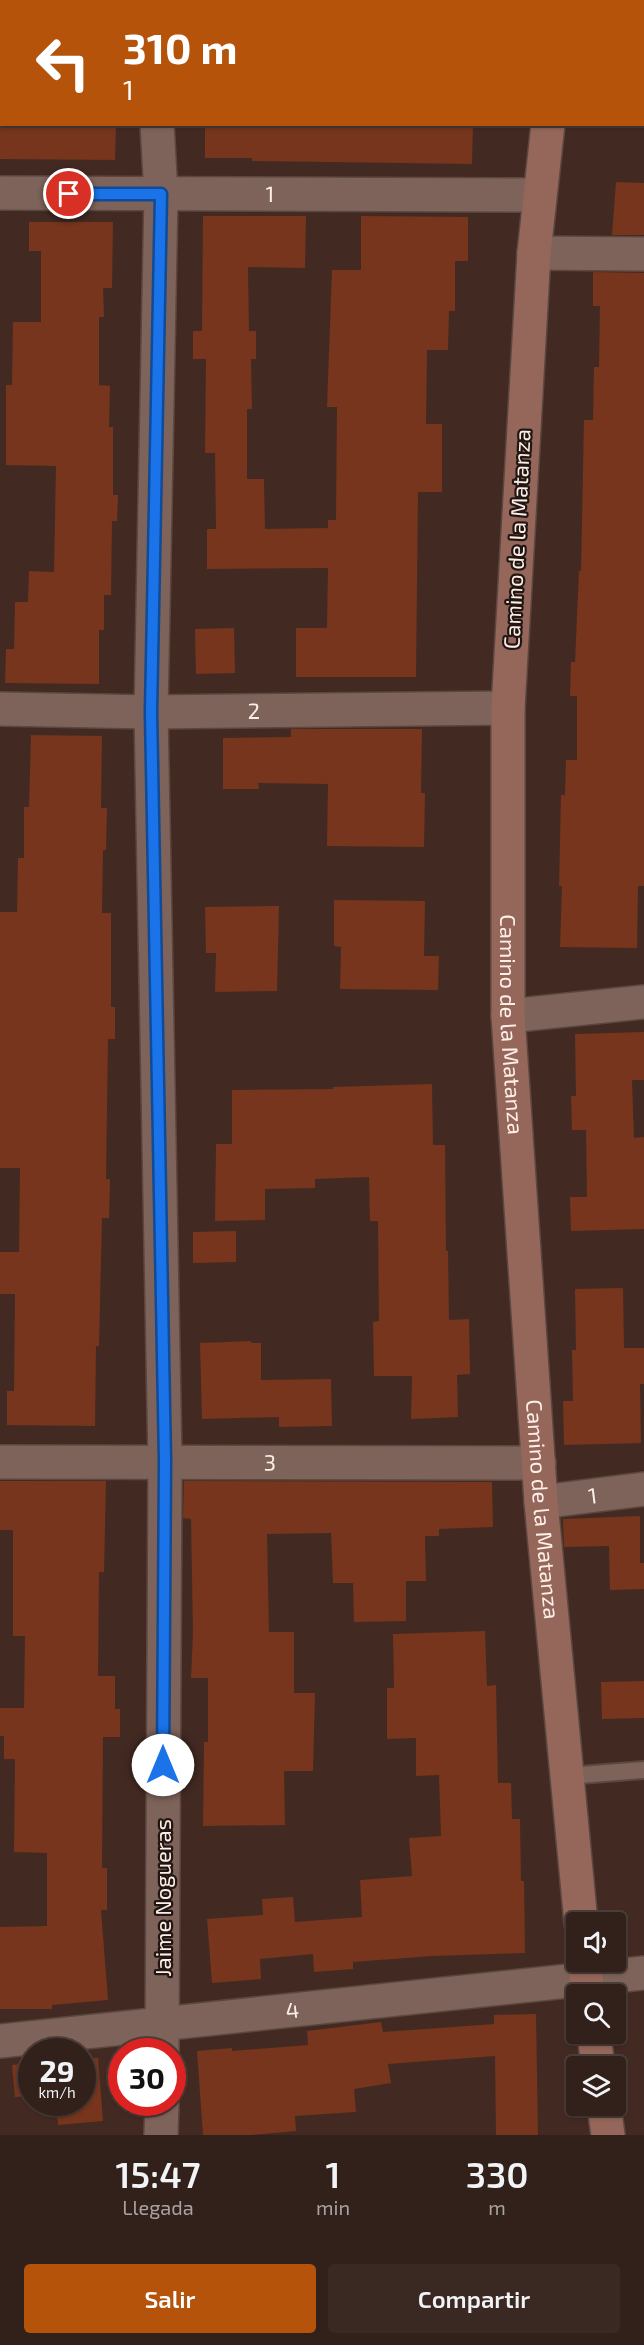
<!DOCTYPE html>
<html lang="es">
<style>
body{margin:0;font-family:"Exo 2",sans-serif;background:#3a2823;color:#f1f3f6;height:100vh;display:flex;flex-direction:column;font-size:22px;white-space:nowrap}
*{box-sizing:border-box;margin:0}
p{font-size:20px;color:#a8a3a2}
.icon{flex:none;width:33px;height:33px;fill:none;stroke:currentColor;stroke-width:2;stroke-linecap:round;stroke-linejoin:round}
.map{position:relative;height:2135px;overflow:hidden}
.sheet{display:flex;flex-direction:column;background:#32201a;flex:1}
.sheet>*{flex:none}
.banner{position:absolute;left:0px;top:0px;width:645px;height:126px;box-shadow:0 2px 4px #0004,0 0 0 2px #4d3e39;background:#b45309;color:#fff;overflow:hidden}
.tools{position:absolute;left:566px;top:1912px;display:grid;gap:12px}
.tools a{display:grid;place-items:center;width:60px;height:60px;border-radius:6px;background:#32201a;box-shadow:0 2px 4px #0004,0 0 0 2px #4d3e39;font-size:30px}
.speed{position:absolute;left:18px;top:2038px;display:flex;gap:12px;font-size:30px;font-weight:700;text-align:center}
.speed>*{display:grid;place-content:center;width:78px;height:78px;border-radius:50%;background:#32201a;box-shadow:0 2px 4px #0004,0 0 0 2px #4d3e39;line-height:1}
.speed small{font-size:15px;font-weight:400}
.speed .limit{border:9px solid #d22;background:#fff;color:#111}
.pin{position:absolute;display:grid;place-items:center;width:51px;height:51px;color:#fff;margin:-26px;border:3px solid #fff;border-radius:50%;box-shadow:0 2px 6px #0007}
.me{position:absolute;width:66px;margin:-33px;rotate:0deg;stroke-linejoin:round;filter:drop-shadow(0 0 4px #0008)}
.turn{display:flex;align-items:center;gap:21px;height:126px;padding:0 24px;font-size:27px}
.turn .icon{width:78px;height:78px;stroke-width:2.5}
.turn b{display:block;font-size:42px;line-height:51px}
.eta{display:flex;justify-content:space-evenly;align-items:center;height:102px;text-align:center}
.eta b{font-size:36px;font-weight:600;line-height:42px}
.cta{display:flex;gap:12px;margin-top:auto;padding:12px 24px}
.cta a{flex:1;height:69px;border-radius:6px;background:#b45309;color:#fff;font-size:24px;font-weight:600;line-height:69px;text-align:center}
.cta a+a{background:#3a2823;color:#f1f3f6}
.map>svg:first-child{display:block}
.building{fill:#76351c}
.lines{fill:none;stroke-linecap:round;stroke-linejoin:round}
.lane-casing{stroke:#5b4740;stroke-width:20}
.street-casing{stroke:#5b4740;stroke-width:36}
.secondary-casing{stroke:#5b4740;stroke-width:36}
.lane{stroke:#7e635a;stroke-width:16}
.street{stroke:#7e635a;stroke-width:33}
.secondary{stroke:#95665a;stroke-width:33}
.route-casing{stroke:#114b97;stroke-width:15}
.route{stroke:#1a73e8;stroke-width:10}
.labels{text-anchor:middle;stroke-width:4.5;stroke-linejoin:round;paint-order:stroke}
.street-label{font-size:22px;fill:#feeee8;stroke:#211612}
</style>
<div class="map">
<svg width="644" height="2135" viewBox="0 0 644 2135">
<rect width="100%" height="100%" fill="#422a22"/>
<path class="building" d="M0,124h116l-1,36 -115,-1z
M205,124h268l-1,40 -220,-3v-3h-47z
M616,182l28,1v52h-32z
M203,216h103l-1,52 -57,-1 1,64h7v28h-5l1,50h-5v70h17l1,50 63,-1v-8h8l1,-113h-10l5,-137h29v-54l107,1v44h-13v50h-6l-1,39h-21l-1,74h16v68h-24l-2,185h-120v-49h31l1,-60 -121,1v-40h9l-1,-76h-10l1,-94h-13v-28h9z
M29,222h84l-1,66h-9l1,29h-5v68l11,1 -1,41h4v68h5l-1,26h-5l-1,74h-7v35h-5v54l-94,-1 1,-34h8l1,-47h13l1,-31 25,1 2,-106 -50,-1v-80h6l1,-63h28v-71h-12z
M593,272l51,1v613h-6l-1,62 -77,-1 2,-61h-3l2,-91h4l1,-35h11v-64h-7l1,-34h4l4,-91h2l3,-151h9l1,-53h5l1,-61h-7z
M234,628l1,45 -39,1 -1,-45z
M291,729h131l-1,64h4l-1,54 -97,-1 1,-62 -70,-1 1,6h-36v-51l68,-1z
M31,735l71,1 -1,72h6l-1,42h-3l-1,63h9v94h4v32h-7l-2,140h4l-1,39h-7l-3,128h-3l-1,80 -88,-1v-34h7l1,-97h-15v-42h19l1,-84h-20v-256h17l1,-54h6v-51h5z
M334,900l91,1 -1,55h15l-1,34 -98,-1 1,-42 -7,-1z
M279,906l-2,85 -62,1 1,-39h-10l-1,-46z
M644,1032v48h-12l2,58 10,-1v92l-73,2 -1,-34h17l-1,-67h-14l-1,-34h5l-1,-62z
M432,1084l1,61h12l1,106h2l1,69 20,-1 1,55 -13,1 1,42 -47,2 1,-43h-38l-1,-54 6,-1 -1,-100h-8l-1,-44 -54,2v9l-50,1v31l-50,1 1,-77h16v-54l101,-1v-2z
M236,1231v31l-43,1v-31z
M623,1288l1,60h20v36h-4l1,59 -77,2 -1,-44h10l-1,-51h4l-1,-61z
M251,1341v2h10v37l70,-1 1,47 -53,1v-10l-77,2 -2,-76z
M0,1481h106l-2,91h-5l-1,104h17v33h5v28h-17l-1,131h5v42h-6l7,90 -56,5v4h-52v-82l47,-1v-73l-33,-1 1,-93h-11v-23h-4v-28h24l1,-72h-12v-106h-13z
M184,1481l308,1 1,45 -54,2v7h-14l1,45h-20v40l-52,1 -1,-39h-20l-2,-50 -64,1 2,98h25v61h21l-2,78h-29l1,54 -82,1 1,-84h4v-64h-17l2,-45 -2,-114 -8,-1z
M640,1516v47h4v26l-34,1 -1,-44 -45,1 -1,-28z
M485,1631l2,55 9,-1 2,98h13l1,36h8l1,62h3l1,72 -93,3 -79,6v7l-39,3 -1,-18 -53,5 1,20 -49,4 -5,-64 56,-4 -1,-16 31,-2 2,25 67,-5 -2,-37 52,-4 -3,-38 32,-2 -2,-61 -23,1v-38l-29,1v-51h7l-1,-54z
M644,1681v37l-42,1 -1,-37z
M536,2014l2,121h-42l-1,-79 -107,8 3,19 -37,6 2,23 -61,4 1,15 -45,4h-48l-6,-84 35,-3v3l76,-6 -1,-14 74,-9 2,10 111,-8v-9z
M98,2058l5,63 -45,4 -2,-22h26v-44z
M32,2063v33l-17,1 -3,-32z"/>
<g class="lines">
<g class="lane-casing">
<path id="lane" d="M567,1776l77,-6"/>
</g>
<g class="street-casing">
<g id="street">
<path d="M149,0v2"/>
<path d="M157,124l4,70 -10,518 14,749 -3,591"/>
<path id="s1" d="M0,193l540,2"/>
<path d="M534,253l110,1"/>
<path id="s2" d="M0,709l151,3 357,-4"/>
<path d="M508,1016l136,-14"/>
<path id="s3" d="M0,1462l539,1"/>
<path id="s4" d="M541,1502l103,-13"/>
<path id="s5" d="M0,2041l644,-68"/>
<path d="M161,2135l1,-32"/>
</g>
</g>
<g class="secondary-casing">
<g id="secondary">
<path d="M564,2v-2"/>
<path id="s6" d="M548,124l-14,129 -26,455v308l33,486 40,421"/>
<path d="M585,1962l3,33"/>
<path d="M594,2034l4,33"/>
<path d="M604,2106l4,29"/>
</g>
</g>
<use href="#lane" class="lane"/>
<use href="#street" class="street"/>
<use href="#secondary" class="secondary"/>
</g>
<g class="lines">
<g class="route-casing">
<path id="route" d="M69,194h92l-10,518 14,749 -2,304"/>
</g>
<use href="#route" class="route"/>
</g>
<g class="labels">
<g class="street-label">
<text dy="8" stroke="none"><textPath href="#s1" startOffset="270">1</textPath></text>
<text transform="translate(517 539) rotate(-87)" y="8">Camino de la Matanza</text>
<text dy="8" stroke="none"><textPath href="#s2" startOffset="254">2</textPath></text>
<text dy="8" stroke="none"><textPath href="#s6" startOffset="902">Camino de la Matanza</textPath></text>
<text dy="8" stroke="none"><textPath href="#s3" startOffset="270">3</textPath></text>
<text dy="8" stroke="none"><textPath href="#s4" startOffset="52">1</textPath></text>
<text dy="8" stroke="none"><textPath href="#s6" startOffset="1388">Camino de la Matanza</textPath></text>
<text transform="translate(163 1898) rotate(-90)" y="8">Jaime Nogueras</text>
<text dy="8" stroke="none"><textPath href="#s5" startOffset="294">4</textPath></text>
</g>
</g>
</svg>
<div class="tools">
<a><svg class="icon" aria-label="sound" viewBox="0 0 24 24"><path d="M4 9h4l5-4v14l-5-4H4zM17 9q2 3 0 6"/></svg></a>
<a><svg class="icon" aria-label="search" viewBox="0 0 24 24"><circle cx="10" cy="10" r="6"/><path d="M15 15l6 6"/></svg></a>
<a><svg class="icon" aria-label="layers" viewBox="0 0 24 24"><path d="M12 4l9 5-9 5-9-5zM3 14l9 5 9-5"/></svg></a>
</div>
<div class="speed"><div>29<small>km/h</small></div><div class="limit">30</div></div>
<div class="pin" style="left:69px;top:194px;background:#d93025"><svg class="icon" aria-label="arrive" viewBox="0 0 24 24"><path d="M6 21V4h12l-3 4 3 4H6"/></svg></div>
<svg class="me" style="left:163px;top:1765px" viewBox="-20 -20 40 40"><circle r="19" fill="#fff"/><path d="M0-13L10 11 0 6-10 11z" fill="#1a73e8"/></svg>
<div class="banner">
<div class="turn"><svg class="icon" aria-label="left" viewBox="0 0 24 24"><path d="M17 20v-9H6M10 6l-5 5 5 5"/></svg><div><b>310 m</b>1</div></div>
</div>
</div>
<section class="sheet">
<div class="eta">
<div><b>15:47</b><p>Llegada</p></div>
<div><b>1</b><p>min</p></div>
<div><b>330</b><p>m</p></div>
</div>
<div class="cta"><a>Salir</a><a>Compartir</a></div>
</section>
